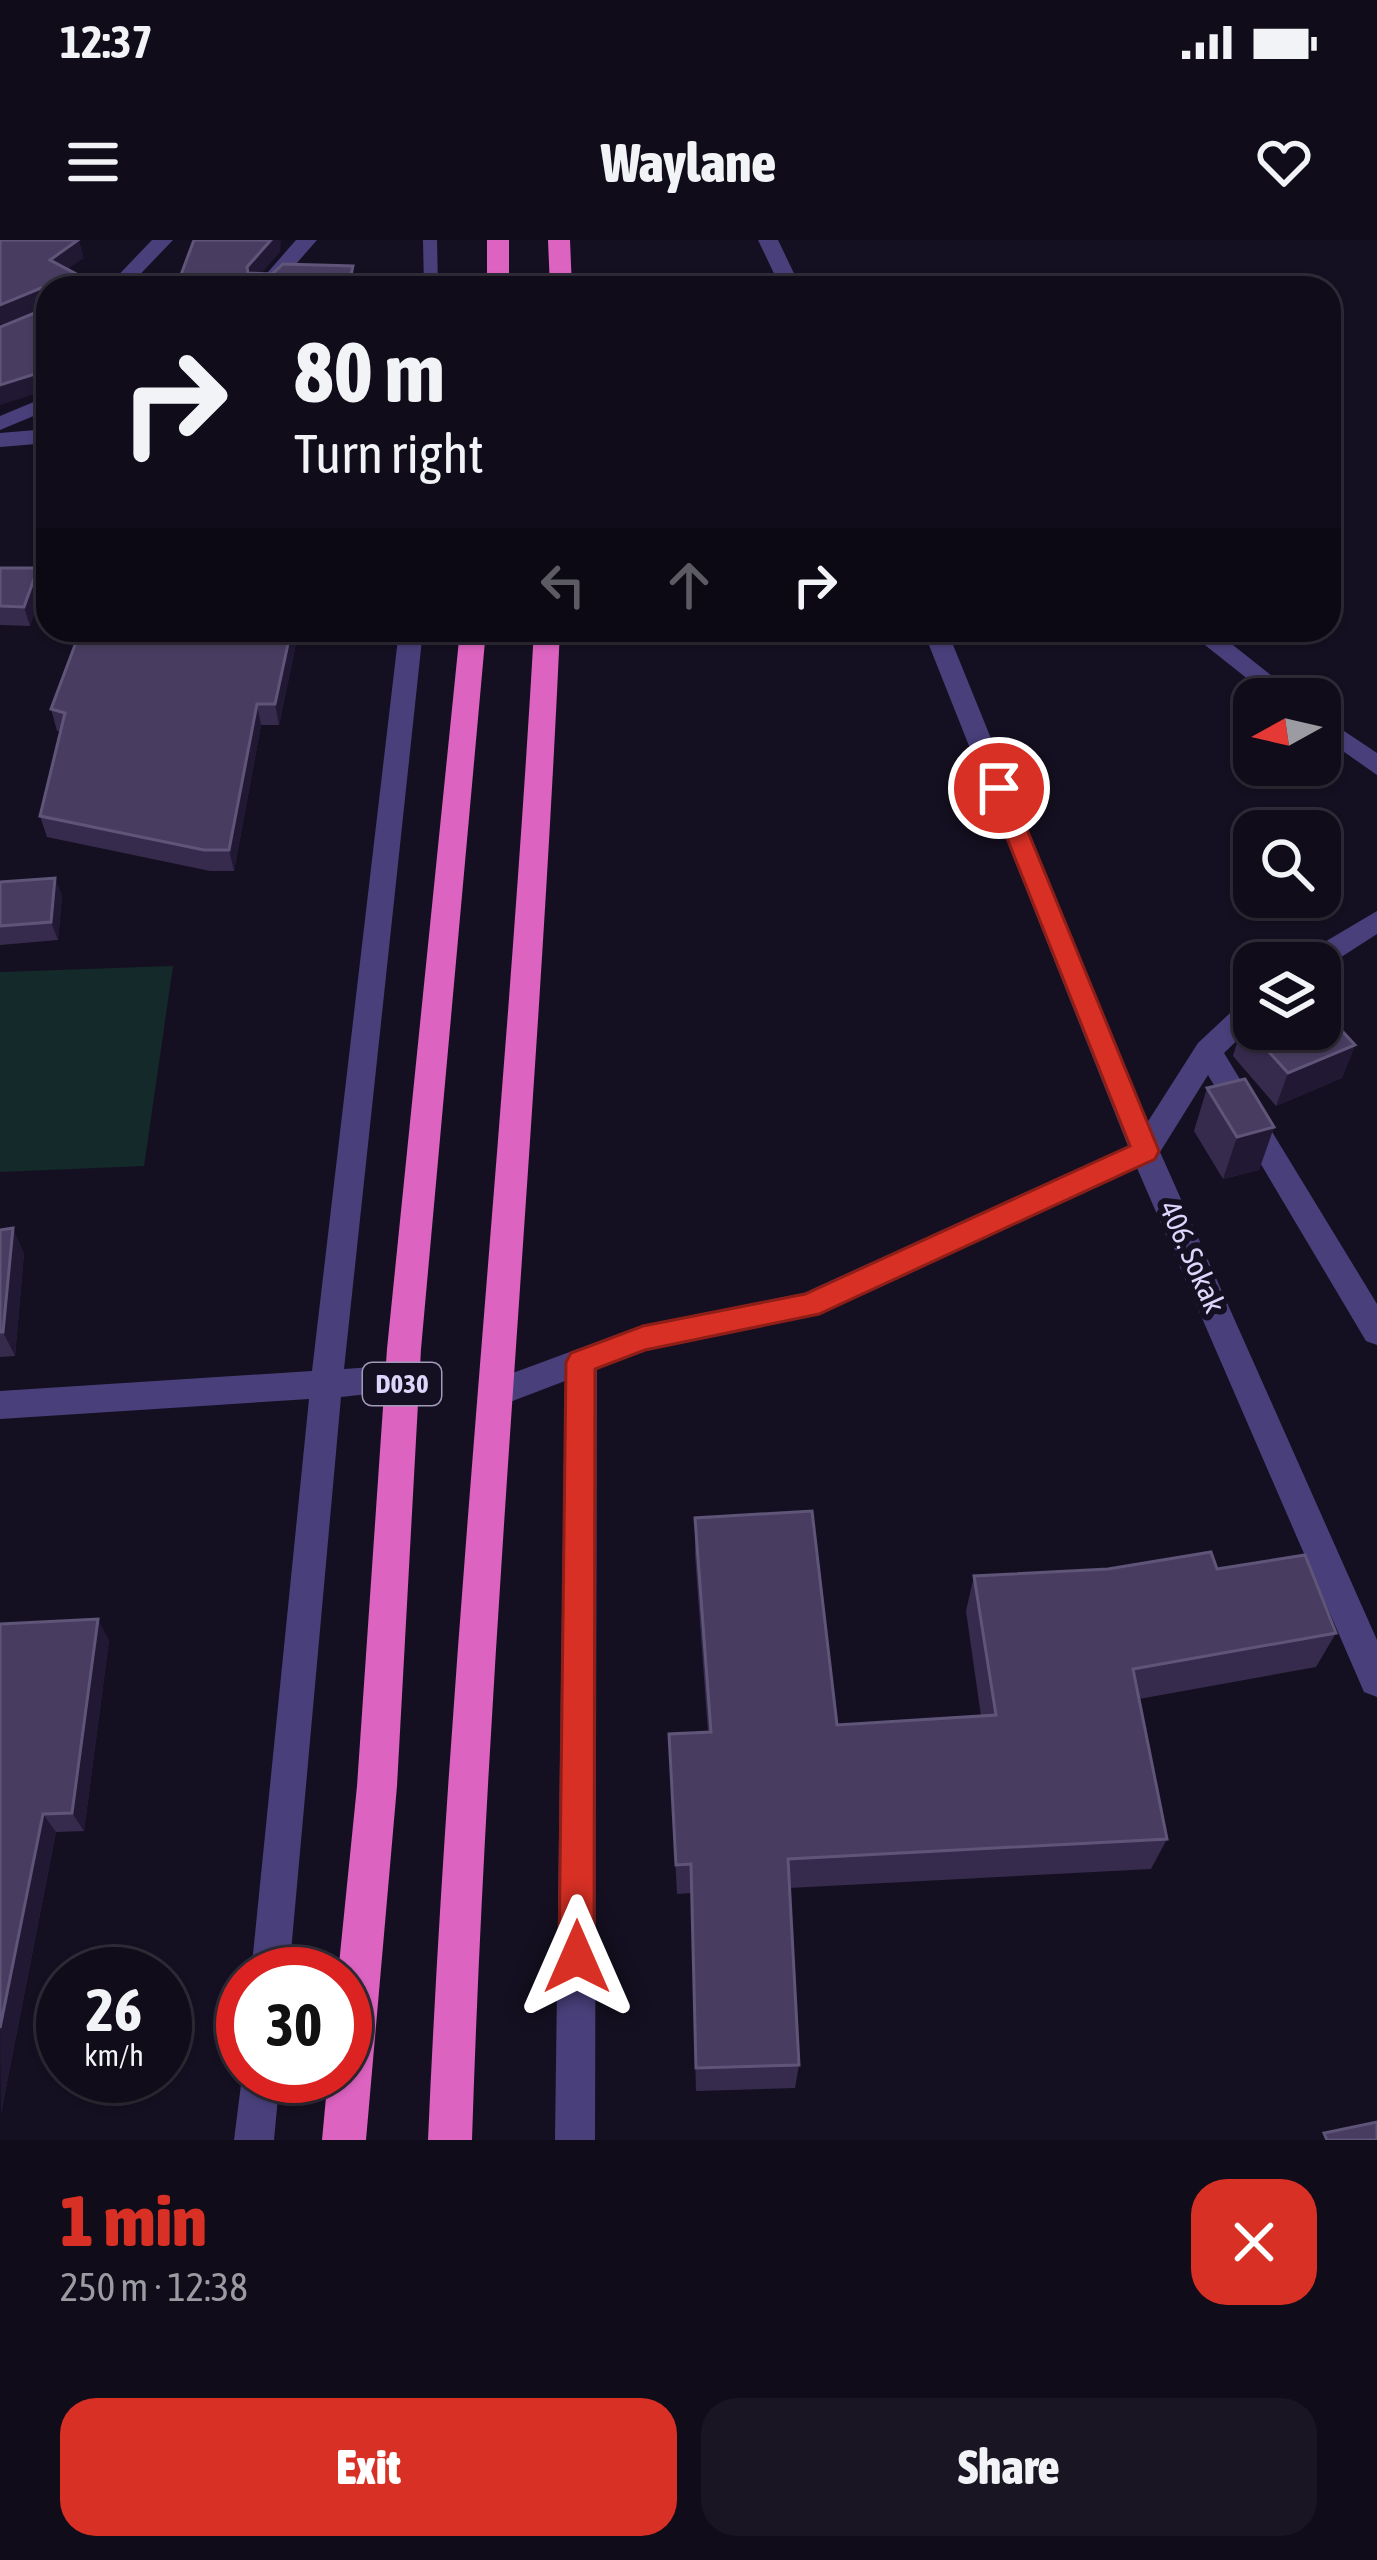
<!DOCTYPE html>
<meta charset="utf-8">
<style>
body{margin:0;font-family:"Asap Condensed",sans-serif;background:#191522;color:#f1f3f6;height:100vh;display:flex;flex-direction:column;font-size:45px;white-space:nowrap}
*{box-sizing:border-box;margin:0}
p{font-size:39px;color:#9c9ba2}
.icon{flex:none;width:66px;height:66px;fill:none;stroke:currentColor;stroke-width:2;stroke-linecap:round;stroke-linejoin:round}
.map{position:relative;height:1900px;overflow:hidden}
.details{display:flex;flex-direction:column;background:#100c19;flex:1}
.details>*{flex:none}
.hud{position:absolute;left:36px;top:36px;width:1305px;height:366px;border-radius:36px;box-shadow:0 3px 9px #0004,0 0 0 3px #302c38;background:#100c19;color:#f1f3f6;overflow:hidden}
.needle{width:78px;rotate:262deg}
.controls{position:absolute;left:1233px;top:438px;display:grid;gap:24px}
.controls a{display:grid;place-items:center;width:108px;height:108px;border-radius:24px;background:#100c19;box-shadow:0 3px 9px #0004,0 0 0 3px #302c38;font-size:60px}
.speed{position:absolute;left:36px;top:1707px;display:flex;gap:24px;font-size:60px;font-weight:700;text-align:center}
.speed>*{display:grid;place-content:center;width:156px;height:156px;border-radius:50%;background:#100c19;box-shadow:0 3px 9px #0004,0 0 0 3px #302c38;line-height:1}
.speed small{font-size:30px;font-weight:400}
.speed .limit{border:18px solid #d22;background:#fff;color:#111}
.pin{position:absolute;display:grid;place-items:center;width:102px;height:102px;color:#fff;margin:-51px;border:6px solid #fff;border-radius:50%;box-shadow:0 3px 12px #0007}
.me{position:absolute;width:132px;margin:-66px;rotate:0deg;stroke-linejoin:round;filter:drop-shadow(0 0 9px #0008)}
.turn{display:flex;align-items:center;gap:42px;height:252px;padding:0 60px;font-size:54px}
.turn .icon{width:156px;height:156px;stroke-width:2.5}
.turn b{display:block;font-size:84px;line-height:102px}
.lanes{display:flex;align-items:center;height:114px;padding:0 60px;background:#0003;justify-content:center;gap:60px;direction:ltr}
.lanes .off{opacity:.35}
.round{display:grid;place-items:center;flex:none;width:126px;height:126px;border-radius:36px;background:#191522}
.headline{display:flex;align-items:center;justify-content:space-between;height:204px;padding:0 60px}
h1{font-size:72px;font-weight:800;line-height:90px;color:#d93025}
.button{display:flex;gap:24px;margin-top:auto;padding:24px 60px}
.button a{flex:1;height:138px;border-radius:36px;background:#d93025;color:#fff;font-size:48px;font-weight:800;line-height:138px;text-align:center}
.button a+a{background:#191522;color:#f1f3f6}
.status{display:flex;justify-content:space-between;align-items:center;height:84px;padding:0 60px;background:#100c19;direction:ltr}
.status svg{height:33px;fill:currentColor}
header{display:flex;justify-content:space-between;align-items:center;height:156px;padding:0 60px;background:#100c19;font-size:54px;font-weight:800}
.map>svg:first-child{display:block}
.green{fill:#14292a}
.lines{fill:none;stroke-linecap:round;stroke-linejoin:round}
.service{fill:#49407b;fill-rule:evenodd}
.minor{fill:#49407b;fill-rule:evenodd}
.trunk{fill:#dc63c0;fill-rule:evenodd}
.wall{fill:#362b4d}
.shaded-wall{fill:#211834}
.building{fill:#483d60;stroke:#5f5578;stroke-width:3}
.route{fill:#d93025;stroke:#8d1f18;stroke-width:3}
.labels{text-anchor:middle;stroke-width:12;stroke-linejoin:round;paint-order:stroke}
.shield{fill:#151021;stroke:#a19ab9;stroke-width:3}
.shield-label{font-size:27px;font-weight:bold;fill:#ddd5fa}
.street-label{font-size:30px;fill:#ddd5fa;stroke:#151021}
</style>
<div class="status"><b>12:37</b><svg viewBox="0 0 49 12"><path d="M0 12V9h3v3zM5 12V6h3v6zM10 12V3h3v9zM15 12V0h3v12zM26 1h20v11H26zM47 4h2v5h-2z"/></svg></div>
<header><svg class="icon" aria-label="menu" viewBox="0 0 24 24"><path d="M4 6h16M4 12h16M4 18h16"/></svg>Waylane<svg class="icon" aria-label="heart" viewBox="0 0 24 24"><path d="M12 20l-8-8c-3-5 5-10 8-4 3-6 11-1 8 4z"/></svg></header>
<div class="map">
<svg width="1377" height="1900" viewBox="0 0 1377 1900">
<rect width="100%" height="100%" fill="#151021"/>
<path class="green" d="M173,726l-29,200 -144,6v-200z"/>
<g class="lines">
<path class="service" d="M423,0h14l1,48h-14z"/>
<path class="minor" d="M152,0h21l-46,48h-21z
M296,0h21l-42,48h-21z
M758,0h20l23,48h-20z
M48,156v14l-48,20v-14z
M48,189v14l-48,4v-14z
M399,390h24l-79,739 58,-4 11,4 5,10 -5,10 -72,8 -52,577h-38l58,-575 -309,20v-28l312,-20z
M923,390h24l200,493 51,-80 46,-43 10,-3v27l-30,29 153,251v41l-11,-4 -158,-266 -48,77 217,488v57l-13,-5 -227,-524 -317,146 -175,37 -48,18 -2,771h-40l10,-759 -71,27 -11,-4 -5,-10 5,-10 160,-59 161,-32 324,-147z
M1186,390h28l87,69h-28z
M1320,475l57,38v22l-57,-40z
M1377,671v23l-56,36 -1,-7h-23l4,-7z
M243,1829v7h37l-6,64h-40z"/>
<path class="trunk" d="M487,0h22v48h-22z
M548,0h22l2,48h-22z
M460,390h26l-65,719 -24,437 -31,354h-44l6,-64h17v-102h-7l19,-188 30,-437z
M534,390h26c-23,504 -72,1006 -88,1510h-44c22,-504 77,-1006 106,-1510z"/>
</g>
<path class="wall" d="M0,328h38l5,19 -13,39 -30,-1z
M202,390h94l1,9 -18,86h-18l-27,146h-24l-163,-34 -7,-21 21,-85h-4l-6,-22 148,-67z
M55,638l7,18 -4,44 -58,5v-63z
M1243,783l112,22 -13,33 -66,28 -43,-50z
M1207,848l67,39 -15,43 -36,9 -29,-48z
M0,990l24,23 -9,103 -15,1z
M695,1278l142,207 144,-9 -15,-105 8,-35 243,-7 119,64 -20,34 -177,32 28,140 -16,30 -362,19 10,177 -4,23 -99,3 -5,-198 -14,1 -8,-160 39,-2 -13,-177z
M0,1384l109,16 -25,191 -28,1 -55,281z"/>
<path class="shaded-wall" d="M79,0l5,18 -30,20 -4,-18z
M271,0h10l-1,12 -29,33 -4,-18z
M353,26l2,22h-7z
M41,48l5,19 -46,18v-20z
M48,130v20l-48,15v-20z
M38,328l5,19 -13,39 -6,-19z
M291,390h5l1,9 -18,86 -4,-21z
M257,464l4,21 -27,146 -5,-21z
M55,638l7,18 -4,44 -7,-18z
M1355,805l-13,33 -66,28 12,-33z
M1274,887l-15,43 -36,9 14,-42z
M13,988l11,25 -9,103 -12,-24z
M98,1379l11,21 -25,191 -12,-18z
M43,1574l13,18 -55,281 -1,-85z"/>
<path class="building" d="M0,0h78l-28,20 53,28h-55v82l-48,15v-58l47,-19 1,-15 -7,-5 -41,17z
M194,0h77l-24,27 1,6 24,1 11,-10 70,2 -5,22h-172z
M0,328h38l-14,39 -24,-1z
M202,390h89l-16,74h-18l-28,146h-25l-164,-34 25,-103 -14,-4 27,-72 121,5z
M55,638l-4,44 -51,4v-44z
M1320,767l35,38 -67,28 -45,-50 11,-4v10h66z
M1245,839l29,48 -37,10 -30,-49z
M13,988l-10,104h-3v-102z
M812,1271l25,214 159,-10 -22,-139 134,-7 103,-17 6,17 88,-14 31,78 -203,36 34,170 -379,20 11,206 -103,3 -5,-204 -15,1 -7,-131 42,-2 -16,-214z
M98,1379l-26,194 -29,1 -43,214v-404z
M1377,1882v18h-50l-3,-7z"/>
<path class="route" d="M999,540l11,8 149,363 -4,8 -336,155 -174,36 -50,19 -1,588 -5,12 -12,5 -13,-5 -5,-12 7,-595 5,-9 72,-27 162,-32 325,-148 -143,-358z"/>
<g class="labels">
<rect class="shield" x="363" y="1123" width="78" height="42" rx="9"/>
<g class="shield-label">
<text x="402" y="1153">D030</text>
</g>
<g class="street-label">
<text transform="translate(1192 1017) rotate(66)" y="10">406. Sokak</text>
</g>
</g>
</svg>
<div class="controls">
<a><svg class="needle" viewBox="-14 -14 28 28"><path d="M0-13l5 13h-10z" fill="#e53935"/><path d="M0 13l5-13h-10z" fill="#9c9ba2"/></svg></a>
<a><svg class="icon" aria-label="search" viewBox="0 0 24 24"><circle cx="10" cy="10" r="6"/><path d="M15 15l6 6"/></svg></a>
<a><svg class="icon" aria-label="layers" viewBox="0 0 24 24"><path d="M12 4l9 5-9 5-9-5zM3 14l9 5 9-5"/></svg></a>
</div>
<div class="speed"><div>26<small>km/h</small></div><div class="limit">30</div></div>
<div class="pin" style="left:999px;top:548px;background:#d93025"><svg class="icon" aria-label="arrive" viewBox="0 0 24 24"><path d="M6 21V4h12l-3 4 3 4H6"/></svg></div>
<svg class="me" style="left:577px;top:1717px" viewBox="-20 -20 40 40"><path d="M0-17L14 15 0 8-14 15z" fill="#d93025" stroke="#fff" stroke-width="4"/></svg>
<div class="hud">
<div class="turn"><svg class="icon" aria-label="right" viewBox="0 0 24 24"><path d="M7 20v-9h11M14 6l5 5-5 5"/></svg><div><b>80 m</b>Turn right</div></div>
<div class="lanes"><svg class="icon off" aria-label="left" viewBox="0 0 24 24"><path d="M17 20v-9H6M10 6l-5 5 5 5"/></svg><svg class="icon off" aria-label="ahead" viewBox="0 0 24 24"><path d="M12 20V5M6 11l6-6 6 6"/></svg><svg class="icon" aria-label="right" viewBox="0 0 24 24"><path d="M7 20v-9h11M14 6l5 5-5 5"/></svg></div>
</div>
</div>
<section class="details">
<div class="headline"><div><h1>1 min</h1><p>250 m · 12:38</p></div><a class="round" style="background:#d93025;color:#fff"><svg class="icon" aria-label="close" viewBox="0 0 24 24"><path d="M6 6l12 12M18 6L6 18"/></svg></a></div>
<div class="button"><a>Exit</a><a>Share</a></div>
</section>
